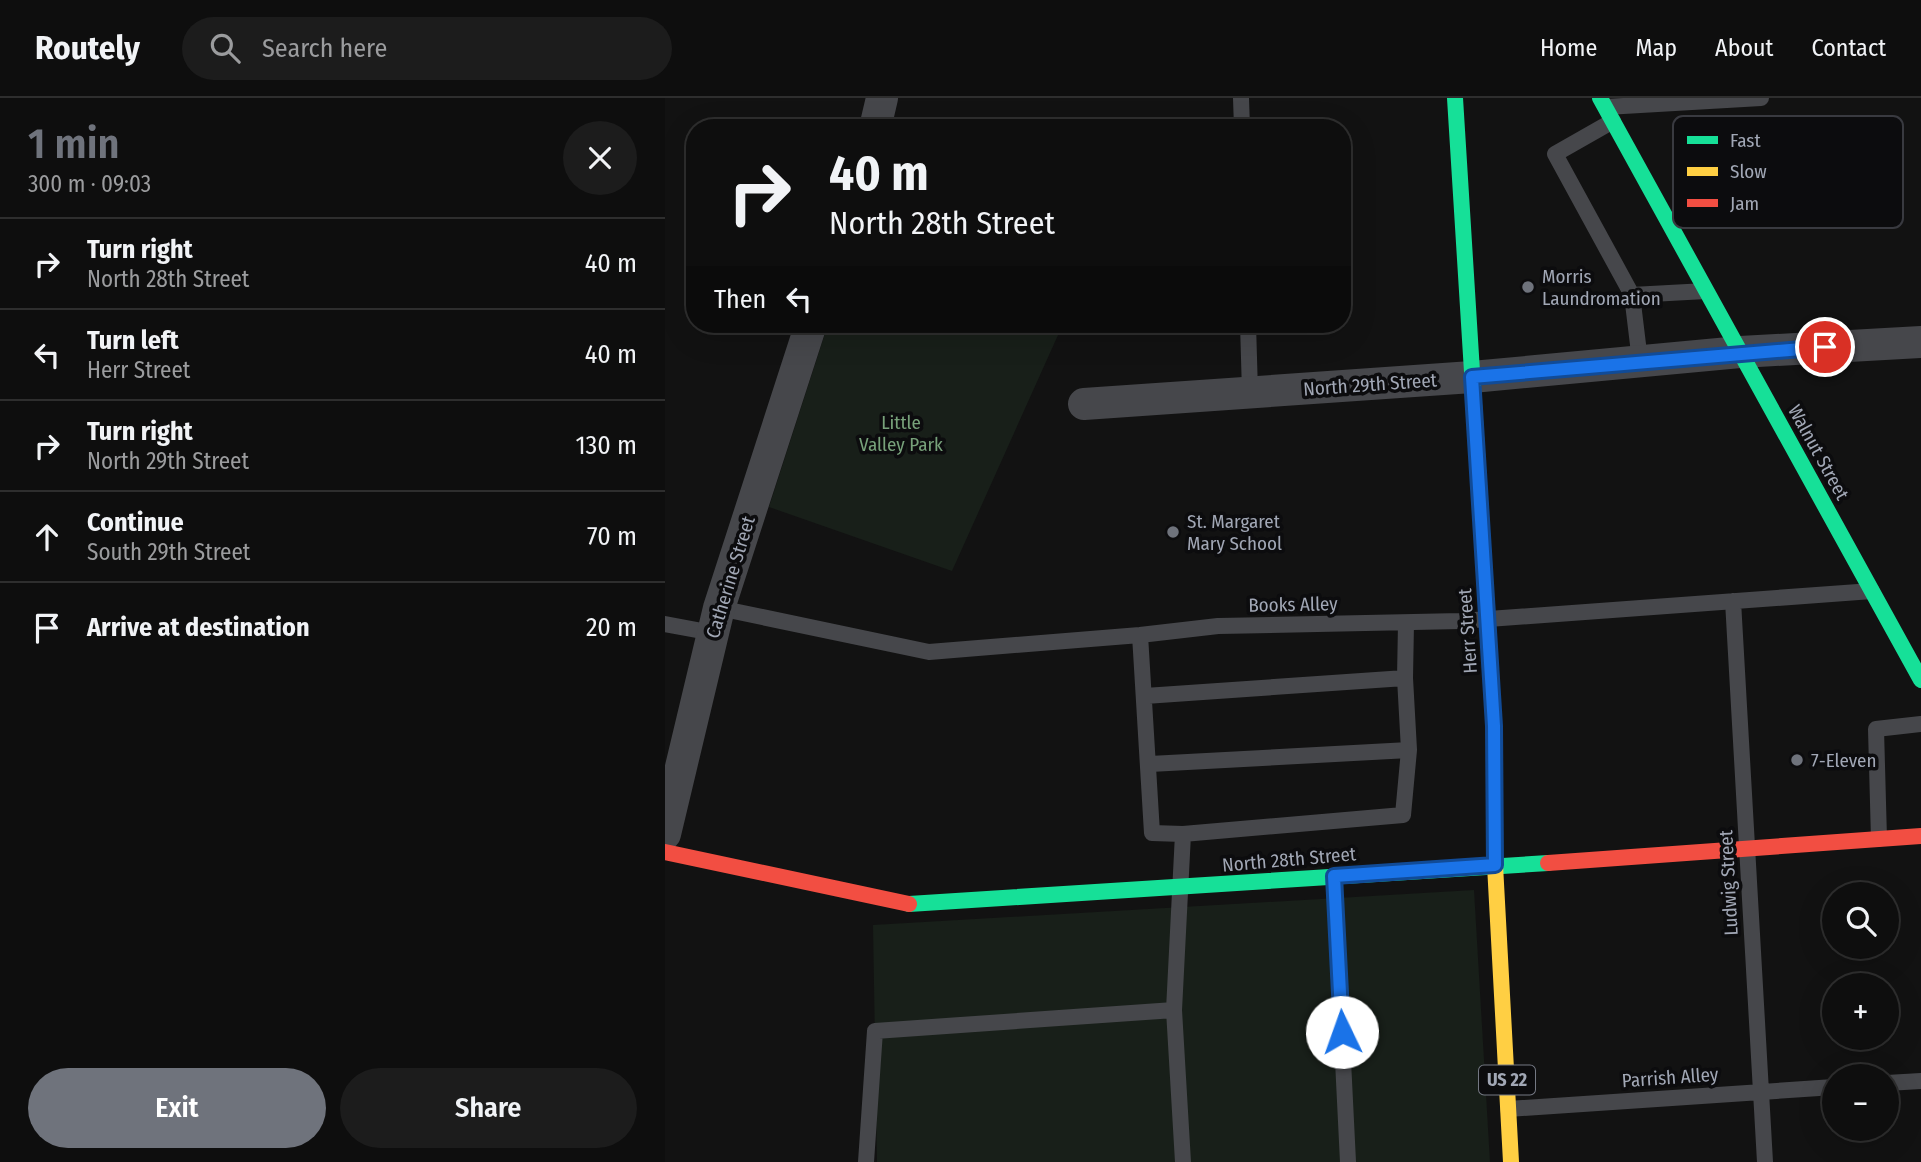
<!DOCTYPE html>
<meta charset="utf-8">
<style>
body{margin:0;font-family:"Fira Sans Condensed",sans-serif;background:#1c1c1c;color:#f1f3f6;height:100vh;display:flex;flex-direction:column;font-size:26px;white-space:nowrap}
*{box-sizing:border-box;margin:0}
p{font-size:23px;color:#9b9c9e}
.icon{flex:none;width:38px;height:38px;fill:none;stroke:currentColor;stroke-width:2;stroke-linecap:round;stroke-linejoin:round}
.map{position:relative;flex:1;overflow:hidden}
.details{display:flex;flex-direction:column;background:#0e0e0e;width:665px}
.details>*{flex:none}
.guide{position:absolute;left:21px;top:21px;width:665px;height:214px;border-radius:28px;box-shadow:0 7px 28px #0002,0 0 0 2px #2e2e2e;background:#0e0e0e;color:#f1f3f6;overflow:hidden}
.tools{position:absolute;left:1157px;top:784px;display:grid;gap:14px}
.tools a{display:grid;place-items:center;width:77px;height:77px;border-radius:50%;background:#0e0e0e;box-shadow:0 7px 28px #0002,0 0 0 2px #2e2e2e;font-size:35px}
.pin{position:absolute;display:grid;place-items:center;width:60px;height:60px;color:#fff;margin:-30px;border:4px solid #fff;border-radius:50%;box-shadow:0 2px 7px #0007}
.me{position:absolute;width:77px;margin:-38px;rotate:357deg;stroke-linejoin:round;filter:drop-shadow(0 0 5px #0008)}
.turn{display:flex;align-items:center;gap:24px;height:147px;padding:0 28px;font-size:32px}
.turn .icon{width:91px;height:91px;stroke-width:2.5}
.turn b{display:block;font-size:49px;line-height:60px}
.then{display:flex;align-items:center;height:66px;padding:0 28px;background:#0003;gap:14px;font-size:26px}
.round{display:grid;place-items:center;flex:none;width:74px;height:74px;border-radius:37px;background:#1c1c1c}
.overview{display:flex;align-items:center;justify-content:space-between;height:119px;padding:0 28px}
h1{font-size:42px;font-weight:600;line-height:52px;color:#6f737c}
.action{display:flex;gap:14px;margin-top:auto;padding:14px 28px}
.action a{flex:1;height:80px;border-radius:42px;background:#6f737c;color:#fff;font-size:28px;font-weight:600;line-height:80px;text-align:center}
.action a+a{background:#1c1c1c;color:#f1f3f6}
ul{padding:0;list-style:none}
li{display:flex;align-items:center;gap:21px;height:91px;padding:0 28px;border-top:2px solid #2e2e2e}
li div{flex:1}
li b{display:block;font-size:26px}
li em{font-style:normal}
header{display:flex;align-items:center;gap:42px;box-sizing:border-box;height:98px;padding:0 35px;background:#0e0e0e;border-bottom:2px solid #2e2e2e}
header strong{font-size:33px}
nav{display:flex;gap:38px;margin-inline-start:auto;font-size:24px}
.search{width:490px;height:63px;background:#1c1c1c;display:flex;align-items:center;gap:18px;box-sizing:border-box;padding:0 24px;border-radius:38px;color:#9b9c9e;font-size:26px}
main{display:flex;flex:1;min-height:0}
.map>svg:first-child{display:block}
.green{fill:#181f19}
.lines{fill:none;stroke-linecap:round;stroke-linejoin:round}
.lane{stroke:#46474b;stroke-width:16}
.street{stroke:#46474b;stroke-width:32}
.fast{stroke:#16e098;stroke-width:16}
.slow{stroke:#ffcf43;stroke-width:16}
.jam{stroke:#f24e42;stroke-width:16}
.route-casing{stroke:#114b97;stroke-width:18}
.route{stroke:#1a73e8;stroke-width:12}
.poi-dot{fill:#6f737c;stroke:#0c0c0e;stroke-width:2.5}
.labels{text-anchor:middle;stroke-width:7;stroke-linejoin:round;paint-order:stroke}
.shield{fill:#0c0c0e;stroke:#747883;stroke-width:2}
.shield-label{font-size:18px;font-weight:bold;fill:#a1a7b5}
.poi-label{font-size:19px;fill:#a1a7b5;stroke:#0c0c0e;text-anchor:start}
.street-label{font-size:19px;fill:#a1a7b5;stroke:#0c0c0e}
.park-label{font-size:19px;fill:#77a17a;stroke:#0c0c0e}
.key{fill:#0c0c0e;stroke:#393a40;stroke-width:2}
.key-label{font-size:19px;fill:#a1a7b5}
</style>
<header>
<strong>Routely</strong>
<div class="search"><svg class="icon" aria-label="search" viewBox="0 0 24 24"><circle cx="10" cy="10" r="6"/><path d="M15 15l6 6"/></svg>Search here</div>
<nav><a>Home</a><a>Map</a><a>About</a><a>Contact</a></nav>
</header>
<main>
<section class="details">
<div class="overview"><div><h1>1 min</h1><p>300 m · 09:03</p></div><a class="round"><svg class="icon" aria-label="close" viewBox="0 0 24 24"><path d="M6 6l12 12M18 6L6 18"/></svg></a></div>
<ul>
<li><svg class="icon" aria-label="right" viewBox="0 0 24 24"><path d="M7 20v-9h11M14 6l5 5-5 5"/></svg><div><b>Turn right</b><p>North 28th Street</p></div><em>40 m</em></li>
<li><svg class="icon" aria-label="left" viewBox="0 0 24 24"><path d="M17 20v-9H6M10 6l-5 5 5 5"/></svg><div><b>Turn left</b><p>Herr Street</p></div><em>40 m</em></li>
<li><svg class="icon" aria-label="right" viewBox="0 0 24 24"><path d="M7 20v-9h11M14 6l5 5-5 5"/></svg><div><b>Turn right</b><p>North 29th Street</p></div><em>130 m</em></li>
<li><svg class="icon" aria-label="ahead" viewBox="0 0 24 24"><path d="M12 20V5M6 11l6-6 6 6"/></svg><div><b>Continue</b><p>South 29th Street</p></div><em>70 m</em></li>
<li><svg class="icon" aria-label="arrive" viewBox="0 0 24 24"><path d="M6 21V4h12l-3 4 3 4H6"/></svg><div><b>Arrive at destination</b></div><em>20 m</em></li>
</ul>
<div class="action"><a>Exit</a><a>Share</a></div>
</section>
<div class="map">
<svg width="1256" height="1064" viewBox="0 0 1256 1064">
<rect width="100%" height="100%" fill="#121212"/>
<path class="green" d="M163,226h235l-111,247 -183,-64z
M809,792l16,272h-613l-4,-237z"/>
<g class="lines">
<path class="lane" d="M576,0l1,30
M941,9l155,-9
M948,23l-58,33 77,141 8,66
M967,197l74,-4
M583,226l2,68
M1068,503l32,561
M54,510l210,44 211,-17 78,-9 243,-5 411,-30
M0,526l48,9
M475,537l12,198 31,1 -9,176 9,152
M480,598l260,-18
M485,666l259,-14
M518,736l220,-19 6,-65 -4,-72 1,-55
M1214,741l-3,-110 45,-5
M669,780l14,284
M1222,985l34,-2
M843,1011l326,-22
M201,1064l9,-131 299,-21"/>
<path class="street" d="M210,30l7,-30
M419,306l388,-27 268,-25 181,-10
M0,736l54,-226 92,-284"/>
<path class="fast" d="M790,0l39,628v56
M935,0l321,582
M244,806l639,-41"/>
<path class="slow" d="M829,684l1,83 16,297"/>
<path class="jam" d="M0,754l244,52
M883,765l373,-27"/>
</g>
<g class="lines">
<g class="route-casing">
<path id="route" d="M677,934l-8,-156 161,-11 -1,-139 -22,-349 353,-30"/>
</g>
<use href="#route" class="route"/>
</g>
<g class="poi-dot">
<circle cx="863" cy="189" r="7"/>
<circle cx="508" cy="434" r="7"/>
<circle cx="1132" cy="662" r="7"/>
</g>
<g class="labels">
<rect class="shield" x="814" y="967.5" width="56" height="29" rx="5"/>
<g class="shield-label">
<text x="842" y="988">US 22</text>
</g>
<g class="poi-label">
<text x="877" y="185">Morris<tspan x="877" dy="22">Laundromation</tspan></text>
<text x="522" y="430">St. Margaret<tspan x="522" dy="22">Mary School</tspan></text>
<text x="1146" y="669">7-Eleven</text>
</g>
<g class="street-label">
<text transform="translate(705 286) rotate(-4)" y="7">North 29th Street</text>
<text transform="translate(1154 354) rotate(61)" y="7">Walnut Street</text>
<text transform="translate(65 479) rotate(-73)" y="7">Catherine Street</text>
<text transform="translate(628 506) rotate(-1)" y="7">Books Alley</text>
<text transform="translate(802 533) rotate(-94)" y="7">Herr Street</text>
<text transform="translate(624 761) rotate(-5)" y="7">North 28th Street</text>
<text transform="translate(1063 785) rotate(-93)" y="7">Ludwig Street</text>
<text transform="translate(1005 979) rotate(-4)" y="7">Parrish Alley</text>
</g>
<g class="park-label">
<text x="236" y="331">Little<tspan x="236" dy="22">Valley Park</tspan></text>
</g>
</g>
<rect x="1008" y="18" width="230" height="112" rx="10" class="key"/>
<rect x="1022" y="38" width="31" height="8" fill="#16e098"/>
<rect x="1022" y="69" width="31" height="9" fill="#ffcf43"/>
<rect x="1022" y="101" width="31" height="8" fill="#f24e42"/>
<g class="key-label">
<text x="1065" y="49">Fast</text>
<text x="1065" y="80">Slow</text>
<text x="1065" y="112">Jam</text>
</g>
</svg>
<div class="tools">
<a><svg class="icon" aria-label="search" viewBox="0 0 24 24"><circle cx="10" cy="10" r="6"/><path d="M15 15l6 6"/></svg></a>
<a>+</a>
<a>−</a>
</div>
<div class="pin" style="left:1160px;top:249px;background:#d93025"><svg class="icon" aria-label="arrive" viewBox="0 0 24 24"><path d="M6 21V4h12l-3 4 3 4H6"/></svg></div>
<svg class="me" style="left:677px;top:934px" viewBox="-20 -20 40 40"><circle r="19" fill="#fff"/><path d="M0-13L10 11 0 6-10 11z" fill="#1a73e8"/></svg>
<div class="guide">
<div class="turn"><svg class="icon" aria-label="right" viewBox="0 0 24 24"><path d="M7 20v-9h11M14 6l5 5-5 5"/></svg><div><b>40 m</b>North 28th Street</div></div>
<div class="then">Then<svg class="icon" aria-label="left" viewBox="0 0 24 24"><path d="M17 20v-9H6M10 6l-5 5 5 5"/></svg></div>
</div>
</div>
</main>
